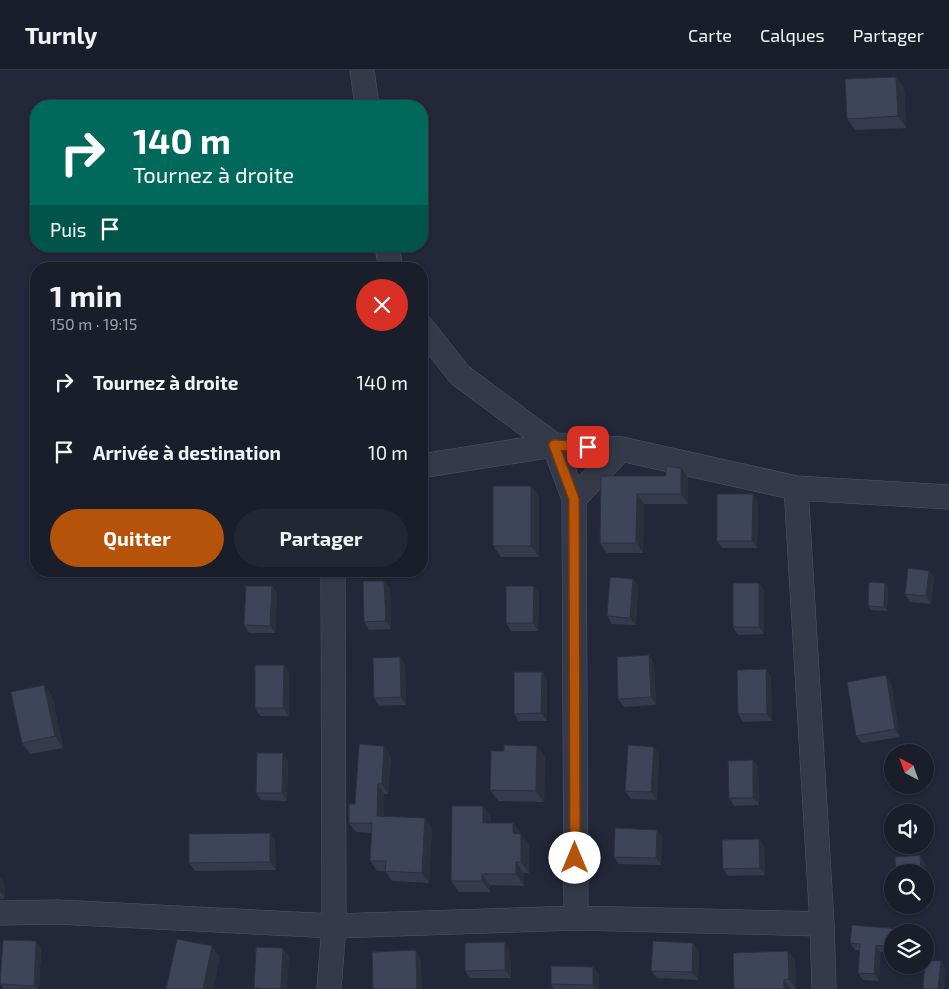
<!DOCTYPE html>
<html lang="fr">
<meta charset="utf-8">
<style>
body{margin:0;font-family:"Exo 2",sans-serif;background:#232733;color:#f1f3f6;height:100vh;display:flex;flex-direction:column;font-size:19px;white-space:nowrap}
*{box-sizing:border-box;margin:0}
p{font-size:16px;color:#9fa2a9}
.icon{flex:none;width:28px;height:28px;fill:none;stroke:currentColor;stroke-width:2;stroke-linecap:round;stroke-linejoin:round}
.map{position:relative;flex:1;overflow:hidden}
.side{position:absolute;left:30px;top:192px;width:398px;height:315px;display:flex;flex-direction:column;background:#1a1e2b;border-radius:20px;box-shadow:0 1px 4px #0004,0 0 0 1px #383c47}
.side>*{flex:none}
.hud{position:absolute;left:30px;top:30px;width:398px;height:152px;border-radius:20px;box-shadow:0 1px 4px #0004,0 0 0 1px #383c47;background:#00695c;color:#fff;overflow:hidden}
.needle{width:32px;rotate:319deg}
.fabs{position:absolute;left:884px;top:674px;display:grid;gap:10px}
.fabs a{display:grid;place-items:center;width:50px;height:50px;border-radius:50%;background:#1a1e2b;box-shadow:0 1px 4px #0004,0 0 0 1px #383c47;font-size:25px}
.pin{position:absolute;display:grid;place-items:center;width:42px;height:42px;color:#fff;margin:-21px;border-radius:10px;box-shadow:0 2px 8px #0006}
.me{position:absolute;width:55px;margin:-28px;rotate:0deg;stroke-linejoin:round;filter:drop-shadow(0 0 4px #0008)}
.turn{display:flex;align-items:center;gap:18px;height:105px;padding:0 20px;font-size:22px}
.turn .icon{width:65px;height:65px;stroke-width:2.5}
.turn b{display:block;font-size:35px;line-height:42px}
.then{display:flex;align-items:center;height:48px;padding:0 20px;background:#0003;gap:10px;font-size:19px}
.round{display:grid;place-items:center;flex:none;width:52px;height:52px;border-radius:26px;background:#232733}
.head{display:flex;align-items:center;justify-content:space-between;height:85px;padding:0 20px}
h1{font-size:30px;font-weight:700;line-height:38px}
.cta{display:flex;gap:10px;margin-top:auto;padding:10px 20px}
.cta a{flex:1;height:58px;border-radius:30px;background:#b45309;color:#fff;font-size:20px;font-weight:700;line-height:58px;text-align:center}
.cta a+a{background:#232733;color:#f1f3f6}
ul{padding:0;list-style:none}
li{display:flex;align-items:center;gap:15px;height:70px;padding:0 20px}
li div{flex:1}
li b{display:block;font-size:19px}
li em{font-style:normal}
header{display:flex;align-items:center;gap:30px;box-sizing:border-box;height:70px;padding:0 25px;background:#1a1e2b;border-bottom:1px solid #383c47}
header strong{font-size:24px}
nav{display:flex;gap:28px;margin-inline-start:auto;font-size:18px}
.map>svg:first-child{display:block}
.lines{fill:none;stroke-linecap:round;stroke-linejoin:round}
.street-casing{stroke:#505564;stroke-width:25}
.street{stroke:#353a4a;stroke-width:24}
.wall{fill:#353b4d}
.shaded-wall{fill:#2b303e}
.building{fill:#3e4559;stroke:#2b303e}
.route-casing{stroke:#753606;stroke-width:12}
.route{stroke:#b45309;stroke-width:9}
</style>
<header>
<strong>Turnly</strong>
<nav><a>Carte</a><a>Calques</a><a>Partager</a></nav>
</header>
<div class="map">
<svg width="949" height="919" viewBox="0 0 949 919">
<rect width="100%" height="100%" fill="#222839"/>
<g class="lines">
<g class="street-casing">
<path id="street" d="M362,0l5,36
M387,176l4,23
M421,256l39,49 94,70 67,4 175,39 153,9
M421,396l133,-21 20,54 2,419
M796,418l26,436 2,65
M574,429l47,-50
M0,843l58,-1 276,14 242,-8 246,6
M329,919l5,-63 -1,-355"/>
</g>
<use href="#street" class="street"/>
</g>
<path class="wall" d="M896,7l8,11 2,40 -51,2 -8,-11z
M681,398l7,10v26h-44l-1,49h-36l-7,-10 1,-67h65z
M531,416l8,11v60h-38l-8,-11z
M758,432l-1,46h-35l-5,-7z
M929,501l5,7 -3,26 -21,-2 -5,-8z
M633,509l5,7 -2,39 -24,-1 -5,-8z
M384,511l6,7 1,41 -22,1 -5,-8z
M759,513l5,7v44l-26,1 -5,-8z
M272,516l5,8 -2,39h-26l-5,-8z
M888,516l-1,25 -16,-1 -3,-4z
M539,523l-1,38h-27l-5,-8z
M400,587l5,8 1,40 -27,1 -5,-8z
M654,593l2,42 -32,2 -6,-8z
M289,602v44h-29l-5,-8z
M542,602l5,7v42h-28l-5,-7z
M771,606l1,45 -29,1 -5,-8z
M891,612l9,55 -38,6 -6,-7z
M44,615l8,11 11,52 -33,6 -8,-11z
M659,684l-2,46 -26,-1 -6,-8z
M391,686l-3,38h-4v22l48,12 -3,55 -37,-2 -7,-10h-8l-7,-10 2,-28 -16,-1 -7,-9 6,-19z
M545,687l-1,45 -46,-1 -8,-11z
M288,690l-1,41 -26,-1 -5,-7z
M753,690l5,7 1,38 -25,1 -5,-8z
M491,747v6h22l16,22v28h-5v13l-34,-1v7h-31l-8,-11z
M270,763l5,7 1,30 -81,1 -6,-8z
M662,767l-1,28 -42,-1 -5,-7z
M759,769l5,7 1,29 -37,1 -5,-7z
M0,807l4,6 1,15 -5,1z
M852,855l72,6 5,7 1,18h-5v-24h-33v21l-12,-1 -1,29 -16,-1 -5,-7 2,-23h-5l-5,-7z
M36,871l5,8 -2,40h-35l-4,-5z
M510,880l1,28h-41l-5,-7z
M699,880l-1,30 -41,-2 -6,-7z
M788,881l7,9 1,29h-65h3z
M599,904v15h-45l-3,-5z"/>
<path class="shaded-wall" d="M896,7l8,11 2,40 -8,-12z
M681,398l7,10v26l-7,-10z
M531,416l8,11v60l-8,-11z
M637,424l7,10 -1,49 -7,-10z
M753,424l5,8 -1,46 -5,-7z
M929,501l5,7 -3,26 -5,-8z
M633,509l5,7 -2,39 -6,-7z
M384,511l6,7 1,41 -5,-8z
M759,513l5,7v44l-5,-7z
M885,513l3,3 -1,25 -3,-4z
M272,516l5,8 -2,39 -5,-7z
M534,516l5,7 -1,38 -5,-8z
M649,585l5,8 2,42 -5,-8z
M400,587l5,8 1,40 -5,-8z
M284,595l5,7v44l-6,-8z
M766,599l5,7 1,45 -5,-7z
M542,602l5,7v42l-6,-8z
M886,605l5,7 9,55 -5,-8z
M44,615l8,11 11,52 -8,-12z
M384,676l7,10 -3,38 -6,-10z
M537,676l8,11 -1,45 -8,-11z
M654,677l5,7 -2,46 -6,-8z
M283,683l5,7 -1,41 -5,-8z
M753,690l5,7 1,38 -6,-7z
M378,714l6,10v32l-7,-10z
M483,736l8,11v17l-8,-11z
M425,748l7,10 -3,55 -7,-10z
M513,753l8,11 -8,-1z
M657,760l5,7 -1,28 -5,-7z
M270,763l5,7 1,30 -6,-8z
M521,764l8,11v28l-8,-11z
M759,769l5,7 1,29 -5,-7z
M920,785l5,8 2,28 -2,-2v-17h-4z
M516,792l8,11v13l-8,-12z
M482,804l8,11v7l-8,-11z
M0,807l4,6 1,15 -5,-7z
M924,861l5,7 1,18 -5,-7z
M36,871l5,8 -2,40h-3l-2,-3z
M505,872l5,8 1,28 -6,-8z
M693,873l6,7 -1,30 -6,-8z
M876,875l4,7 -1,29 -5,-7z
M212,876l8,11 -6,32h-11z
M283,878l6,8 -2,33h-6z
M416,880l5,8 1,31h-5z
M788,881l7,9 1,29 -7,-10z
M941,891l5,8 -2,20h-6z
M593,897l6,7v15h-3l-3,-4z
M784,910l7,9h-7z"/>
<path class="building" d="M896,7l2,39 -51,3 -2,-40z
M666,396l15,2v26h-44l-1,49h-36l1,-67h65z
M493,416h38v60h-38z
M717,424h36l-1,47h-35z
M908,498l21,3 -3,25 -21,-2z
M610,507l23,2 -3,39 -23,-2z
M363,511h21l2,40 -22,1z
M869,512l16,1 -1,24 -16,-1z
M733,513h26v44h-26z
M246,516h26l-2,40 -26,-1z
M506,516h28l-1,37h-27z
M649,585l2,42 -33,2 -1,-42z
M400,587l1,40 -27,1 -1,-40z
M255,595h29l-1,43h-28z
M766,599l1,45h-29l-1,-44z
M514,602h28l-1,41 -27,1z
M886,605l9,54 -39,7 -9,-54z
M44,615l11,51 -33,7 -11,-51z
M359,674l25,2 -2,38h-4l-1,32 48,2 -3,55 -37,-2 1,-10h-16l2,-38h-23v-19h6z
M504,675l33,1 -1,45 -46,-1 1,-39h13z
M628,675l26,2 -3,45 -26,-1z
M257,683h26l-1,40h-26z
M753,690v38h-24l-1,-37z
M452,736h31v17h30v10l8,1v28h-5v12h-34v7h-31z
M615,758l42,2 -1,28 -42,-1z
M270,763v29l-81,1v-29z
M759,769l1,29 -37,1 -1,-29z
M920,785l1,17h-25l-1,-15z
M852,855l72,6v1h-32v15l-16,-2 -2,29 -16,-1 2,-29 -10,-1z
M177,869l35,7 -9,43h-37z
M3,870l33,1 -2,45 -34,-2z
M653,871l40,2 -1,29 -41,-1z
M505,872v28l-40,1v-28z
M256,877l27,1 -2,41 -27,-1z
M416,880l1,39h-44l-1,-37z
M788,881l1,28 -5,1v9h-53h3l-1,-36z
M925,890l16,1 -3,28h-15z
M551,896l42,1v18l-42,-1z"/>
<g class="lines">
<g class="route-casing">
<path id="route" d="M575,788l-1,-359 -20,-54 34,2"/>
</g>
<use href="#route" class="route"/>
</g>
</svg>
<div class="fabs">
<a><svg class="needle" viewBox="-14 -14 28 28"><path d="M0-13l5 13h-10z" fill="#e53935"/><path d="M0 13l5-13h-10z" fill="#9fa2a9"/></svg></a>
<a><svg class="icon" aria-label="sound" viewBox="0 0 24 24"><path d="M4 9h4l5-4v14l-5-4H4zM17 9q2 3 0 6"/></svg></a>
<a><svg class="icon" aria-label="search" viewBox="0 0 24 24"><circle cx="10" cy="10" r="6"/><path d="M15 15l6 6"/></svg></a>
<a><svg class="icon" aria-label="layers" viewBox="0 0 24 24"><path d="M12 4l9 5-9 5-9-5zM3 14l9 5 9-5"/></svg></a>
</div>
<div class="pin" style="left:588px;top:377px;background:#d93025"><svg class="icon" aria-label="arrive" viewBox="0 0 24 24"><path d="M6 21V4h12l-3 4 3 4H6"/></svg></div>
<svg class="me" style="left:575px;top:788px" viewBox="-20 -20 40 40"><circle r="19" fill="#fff"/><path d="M0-13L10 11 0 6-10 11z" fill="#b45309"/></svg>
<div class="hud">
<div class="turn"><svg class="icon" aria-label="right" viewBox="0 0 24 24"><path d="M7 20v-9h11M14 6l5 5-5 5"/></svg><div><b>140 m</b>Tournez à droite</div></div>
<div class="then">Puis<svg class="icon" aria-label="arrive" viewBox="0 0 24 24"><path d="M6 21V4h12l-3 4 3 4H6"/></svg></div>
</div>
<section class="side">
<div class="head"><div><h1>1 min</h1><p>150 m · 19:15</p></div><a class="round" style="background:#d93025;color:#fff"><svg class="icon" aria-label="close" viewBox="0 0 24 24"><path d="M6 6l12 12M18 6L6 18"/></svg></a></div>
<ul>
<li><svg class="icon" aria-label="right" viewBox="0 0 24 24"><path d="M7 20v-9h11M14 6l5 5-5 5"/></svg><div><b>Tournez à droite</b></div><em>140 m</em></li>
<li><svg class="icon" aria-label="arrive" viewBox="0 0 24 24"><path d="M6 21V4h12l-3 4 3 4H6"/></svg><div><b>Arrivée à destination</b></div><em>10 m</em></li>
</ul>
<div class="cta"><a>Quitter</a><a>Partager</a></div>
</section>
</div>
